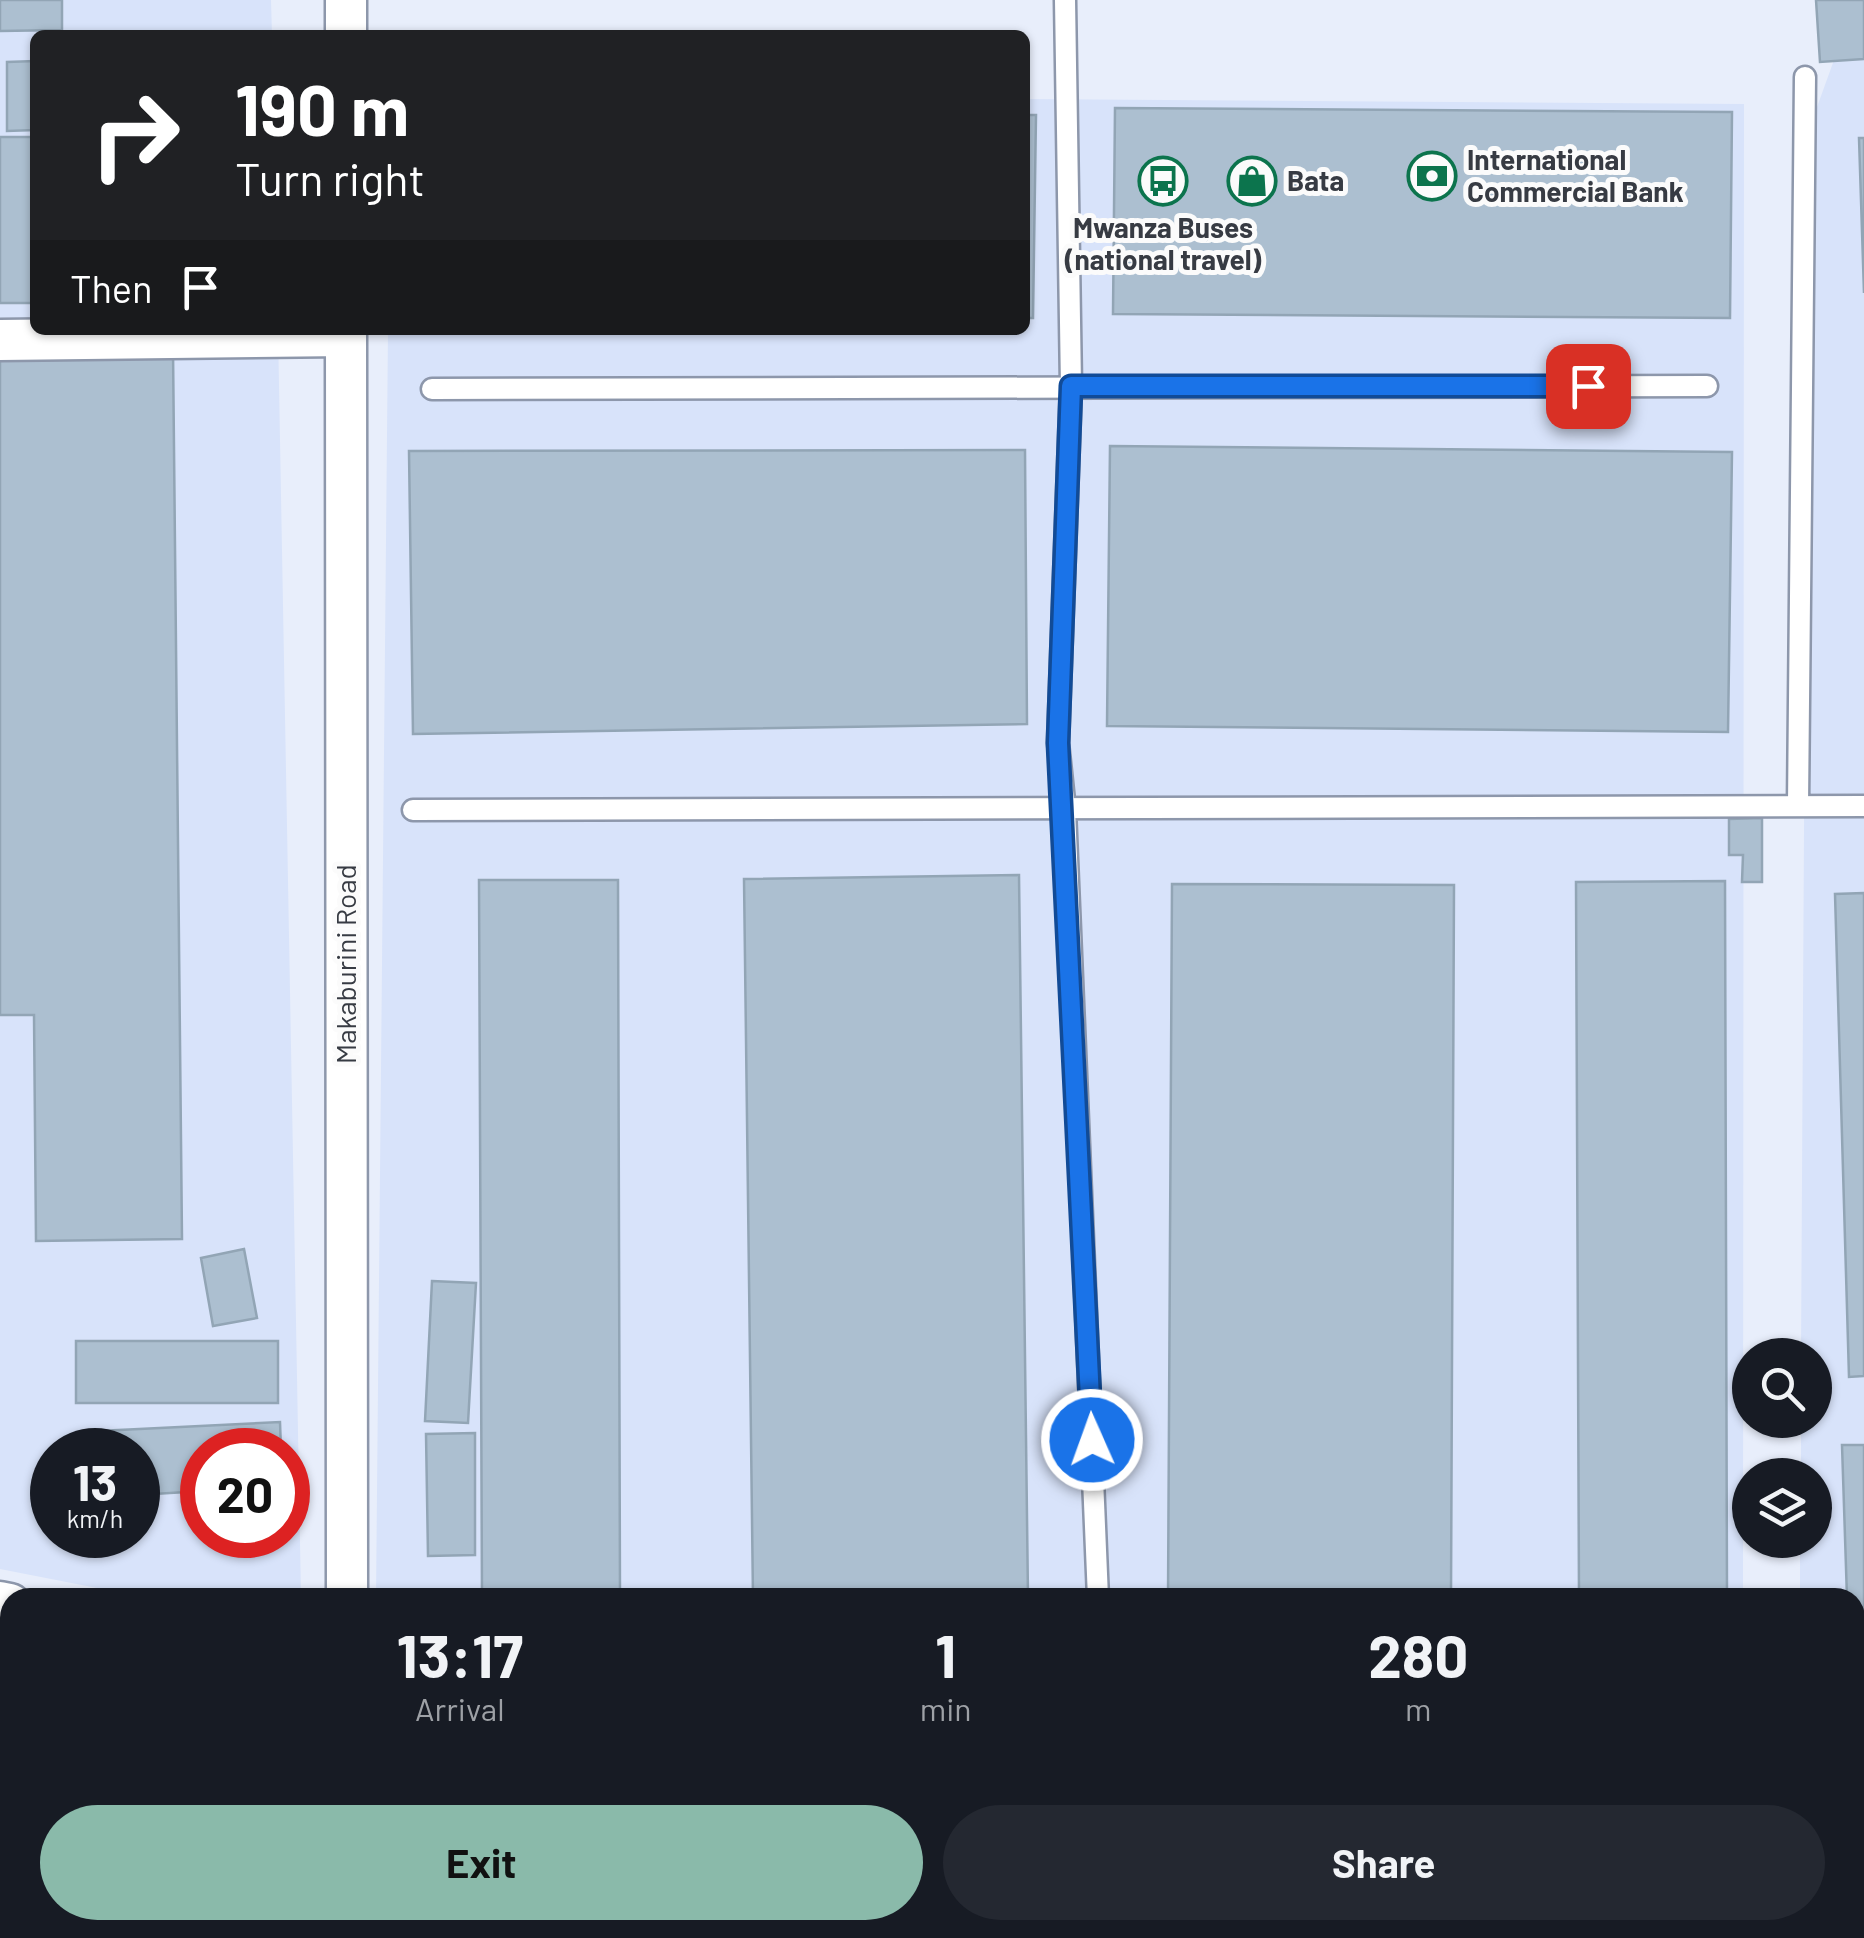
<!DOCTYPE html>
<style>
body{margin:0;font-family:Barlow,sans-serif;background:#242831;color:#f1f3f6;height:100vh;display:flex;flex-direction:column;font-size:38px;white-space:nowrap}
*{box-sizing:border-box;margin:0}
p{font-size:32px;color:#9ea1a6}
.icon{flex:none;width:55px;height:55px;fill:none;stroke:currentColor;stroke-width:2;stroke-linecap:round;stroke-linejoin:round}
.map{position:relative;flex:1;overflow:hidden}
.sheet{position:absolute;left:0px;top:1588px;width:1865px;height:352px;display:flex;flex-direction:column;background:#171b24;border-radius:30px 30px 0 0;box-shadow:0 2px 8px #0004}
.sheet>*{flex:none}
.banner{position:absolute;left:30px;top:30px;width:1000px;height:305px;border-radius:15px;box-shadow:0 2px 8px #0004;background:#202124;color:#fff;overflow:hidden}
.fabs{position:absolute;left:1732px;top:1338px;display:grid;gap:20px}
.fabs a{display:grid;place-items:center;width:100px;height:100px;border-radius:50%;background:#171b24;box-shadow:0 2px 8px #0004;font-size:50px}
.speed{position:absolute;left:30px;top:1428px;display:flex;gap:20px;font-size:50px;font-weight:700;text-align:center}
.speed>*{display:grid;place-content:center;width:130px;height:130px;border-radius:50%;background:#171b24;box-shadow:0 2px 8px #0004;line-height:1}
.speed small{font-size:25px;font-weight:400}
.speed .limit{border:15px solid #d22;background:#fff;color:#111}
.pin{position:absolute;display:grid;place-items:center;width:85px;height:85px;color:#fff;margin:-42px;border-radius:20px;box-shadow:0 5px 15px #0006}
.me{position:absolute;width:110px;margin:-55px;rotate:358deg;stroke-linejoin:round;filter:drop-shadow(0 0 8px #0008)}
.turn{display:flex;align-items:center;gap:35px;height:210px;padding:0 40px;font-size:45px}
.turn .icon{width:130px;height:130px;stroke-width:2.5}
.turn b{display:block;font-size:70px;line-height:85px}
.then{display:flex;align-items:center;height:95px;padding:0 40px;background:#0003;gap:20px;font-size:38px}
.eta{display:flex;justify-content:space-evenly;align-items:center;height:170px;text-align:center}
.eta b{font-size:60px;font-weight:700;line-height:70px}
.button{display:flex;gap:20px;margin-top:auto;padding:20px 40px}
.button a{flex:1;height:115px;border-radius:60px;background:#8abaaa;color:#111;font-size:40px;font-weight:700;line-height:115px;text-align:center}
.button a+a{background:#242831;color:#f1f3f6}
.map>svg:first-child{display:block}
.built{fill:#d8e3fa;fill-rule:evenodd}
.green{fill:#d4bdea}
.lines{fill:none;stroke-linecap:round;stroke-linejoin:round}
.stream{stroke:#72c4e2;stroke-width:11}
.building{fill:#acbfd0;stroke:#92a5b5;stroke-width:2.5}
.service-casing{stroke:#8d97ab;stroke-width:25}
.minor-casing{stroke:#8d97ab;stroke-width:45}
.service{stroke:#fff;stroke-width:20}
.minor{stroke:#fff;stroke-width:40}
.route-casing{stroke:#114b97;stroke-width:25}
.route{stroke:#1a73e8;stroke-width:18}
.labels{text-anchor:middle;stroke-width:10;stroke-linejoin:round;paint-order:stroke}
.poi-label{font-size:28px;font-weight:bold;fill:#373b43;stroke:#fbfbfb;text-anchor:start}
.street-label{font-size:28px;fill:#373b43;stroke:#fbfbfb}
</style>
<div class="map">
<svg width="1864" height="1938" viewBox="0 0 1864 1938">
<rect width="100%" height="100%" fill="#e8eefb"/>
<path class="built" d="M0,0h271l1,35h-237v295h243l23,1267h-158l-143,-28zM52,1450h86v85h-86zM202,1450h86v85h-86z
M1864,0v1938h-66v-8h57v-332l-55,-1v-57h15v-65h-14v-55h14v-65h-14l7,-1223 39,-108z
M1025,99l719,5 -1,1493 -1367,1 12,-1268h637z
M1625,1930h118v8h-79z"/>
<path class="green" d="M0,1703l8,1 -2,234h-6z"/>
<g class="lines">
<path class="stream" d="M0,1636l10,3
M1446,1930l39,8"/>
</g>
<path class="building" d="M0,0h62v30l-62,1z
M1816,0h48v59l-44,3z
M35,61v69l-28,1v-69z
M1115,108l617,4 -2,206 -617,-4z
M1025,115h11l-3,203h-8z
M0,137h35v166h-35z
M1859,138h5v155z
M173,349l9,890 -146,2 -2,-226h-34v-664z
M1110,446l622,6 -4,280 -621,-6z
M1025,450l2,274 -614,10 -4,-283z
M1762,818v64h-20l1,-27h-14v-36z
M1019,875l9,723h-275l-9,-719z
M479,880h139l2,718h-138z
M1725,881l2,717h-148l-3,-716z
M1172,884l282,1 -3,713h-283z
M1864,893v483l-15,1 -14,-483z
M244,1249l13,69 -44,8 -12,-68z
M432,1281l44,2 -8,140 -43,-2z
M76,1341h202v62h-202z
M280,1422l1,28h-79v41l-64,4v-45h-58l-1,-18z
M475,1433v122l-47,1 -2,-122z
M1842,1445h22v480l-6,1 -3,-91v-237h-8z"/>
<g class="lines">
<g class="service-casing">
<path id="service" d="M1065,0l6,386 -13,357 7,67 33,788
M432,389l1275,-3
M1798,805l7,-728
M413,810l1451,-4"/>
</g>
<g class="minor-casing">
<path id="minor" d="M346,0v35
M346,330l1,1268
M0,340l346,-4
M0,1602l10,2
M328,1930l2,8"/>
</g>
<use href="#service" class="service"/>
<use href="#minor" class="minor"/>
</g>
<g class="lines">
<g class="route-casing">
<path id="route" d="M1092,1440l-34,-697 13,-357h517"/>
</g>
<use href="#route" class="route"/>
</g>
<defs>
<g id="bank-ring" transform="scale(2.5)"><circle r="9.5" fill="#fbfbfb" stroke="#0c744d" stroke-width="1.5"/><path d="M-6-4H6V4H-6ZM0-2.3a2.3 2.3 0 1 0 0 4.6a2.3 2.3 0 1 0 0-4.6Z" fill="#0c744d"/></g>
<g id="bus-ring" transform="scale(2.5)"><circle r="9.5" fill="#fbfbfb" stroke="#0c744d" stroke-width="1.5"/><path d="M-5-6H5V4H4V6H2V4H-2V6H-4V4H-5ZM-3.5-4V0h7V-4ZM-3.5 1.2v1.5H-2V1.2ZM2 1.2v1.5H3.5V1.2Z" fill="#0c744d"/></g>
<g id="shop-ring" transform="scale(2.5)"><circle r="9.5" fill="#fbfbfb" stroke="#0c744d" stroke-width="1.5"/><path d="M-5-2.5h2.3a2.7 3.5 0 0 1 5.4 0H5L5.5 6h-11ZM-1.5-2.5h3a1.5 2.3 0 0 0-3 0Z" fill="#0c744d"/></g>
</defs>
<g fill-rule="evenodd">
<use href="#bank-ring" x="1432" y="176"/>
<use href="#bus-ring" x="1163" y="181"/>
<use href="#shop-ring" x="1252" y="181"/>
</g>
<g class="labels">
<g class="poi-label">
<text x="1467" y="170">International<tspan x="1467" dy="32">Commercial Bank</tspan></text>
<text x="1287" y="191">Bata</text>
<text x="1163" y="238" text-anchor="middle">Mwanza Buses<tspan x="1163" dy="32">(national travel)</tspan></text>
</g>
<g class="street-label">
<text transform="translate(346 964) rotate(-90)" y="10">Makaburini Road</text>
</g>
</g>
</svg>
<div class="fabs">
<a><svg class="icon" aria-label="search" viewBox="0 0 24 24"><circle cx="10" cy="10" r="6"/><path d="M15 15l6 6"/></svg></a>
<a><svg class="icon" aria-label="layers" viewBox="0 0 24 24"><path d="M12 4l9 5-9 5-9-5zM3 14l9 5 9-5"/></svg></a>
</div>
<div class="speed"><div>13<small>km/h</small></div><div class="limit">20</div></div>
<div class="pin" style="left:1588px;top:386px;background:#d93025"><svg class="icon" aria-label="arrive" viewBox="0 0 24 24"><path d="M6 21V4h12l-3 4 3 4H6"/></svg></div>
<svg class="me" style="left:1092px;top:1440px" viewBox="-20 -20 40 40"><circle r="17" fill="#1a73e8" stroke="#fff" stroke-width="3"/><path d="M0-11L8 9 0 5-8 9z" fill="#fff"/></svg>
<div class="banner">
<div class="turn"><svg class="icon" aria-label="right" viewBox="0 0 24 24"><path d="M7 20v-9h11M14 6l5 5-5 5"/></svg><div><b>190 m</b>Turn right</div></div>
<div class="then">Then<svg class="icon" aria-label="arrive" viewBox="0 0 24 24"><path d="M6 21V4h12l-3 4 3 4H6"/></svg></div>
</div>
<section class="sheet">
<div class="eta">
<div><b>13:17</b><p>Arrival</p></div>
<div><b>1</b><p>min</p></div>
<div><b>280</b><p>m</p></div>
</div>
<div class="button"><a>Exit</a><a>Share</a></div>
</section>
</div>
